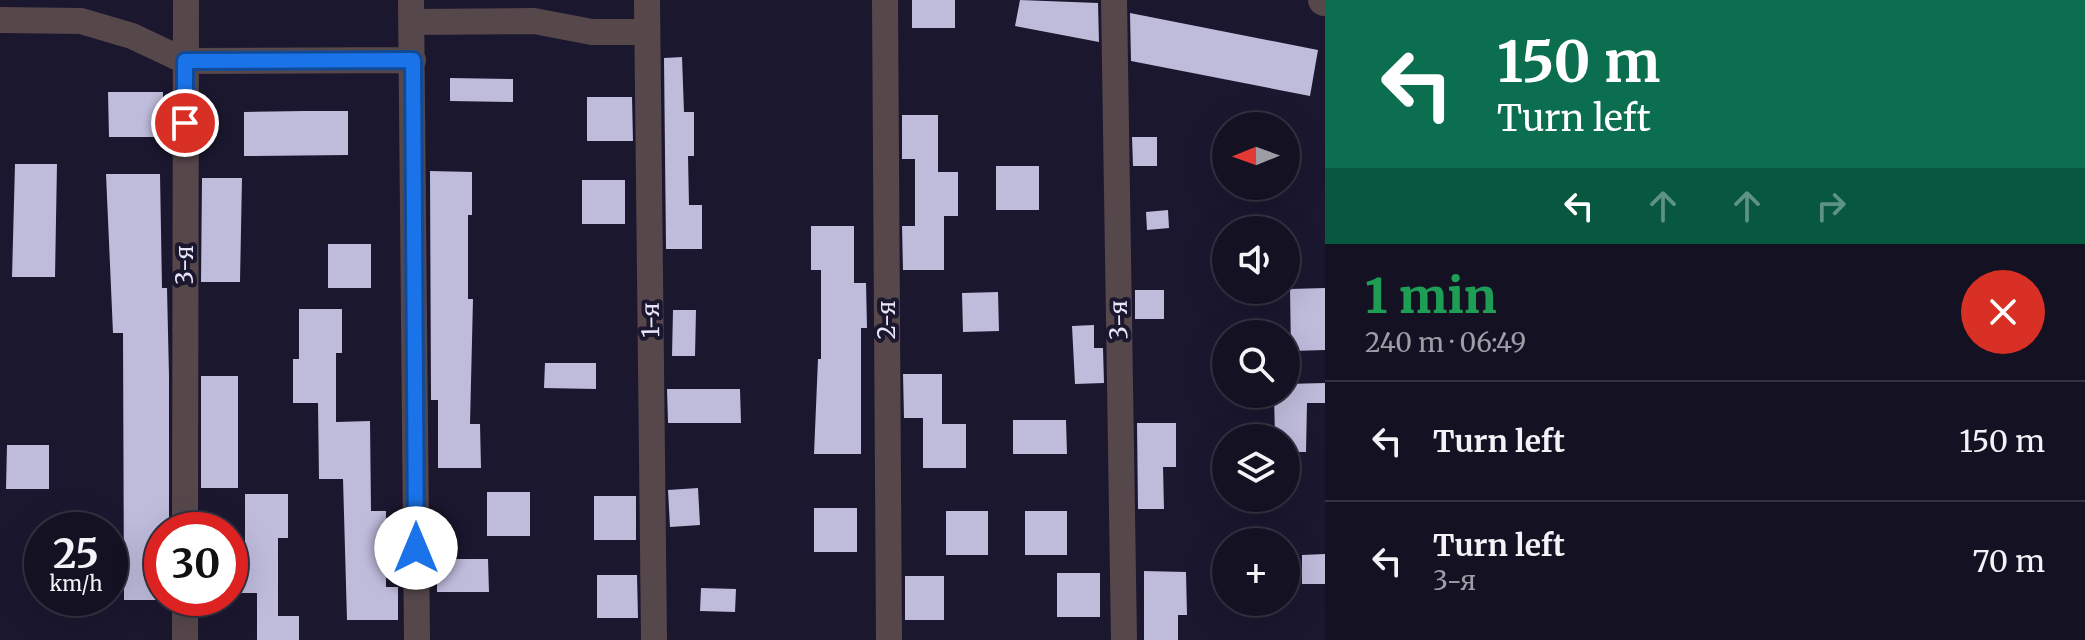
<!DOCTYPE html>
<meta charset="utf-8">
<style>
body{margin:0;font-family:Merriweather,serif;background:#1d1a2b;color:#f1f3f6;height:100vh;display:flex;flex-direction:column;font-size:30px;white-space:nowrap}
*{box-sizing:border-box;margin:0}
p{font-size:26px;color:#9d9da6}
.icon{flex:none;width:44px;height:44px;fill:none;stroke:currentColor;stroke-width:2;stroke-linecap:round;stroke-linejoin:round}
.map{position:relative;flex:1;overflow:hidden}
.side{display:flex;flex-direction:column;background:#141123;width:760px}
.side>*{flex:none}
.top-card{background:#0b6e4f;color:#fff;overflow:hidden}
.needle{width:52px;rotate:269deg}
.buttons{position:absolute;left:1212px;top:112px;display:grid;gap:16px}
.buttons a{display:grid;place-items:center;width:88px;height:88px;border-radius:50%;background:#141123;box-shadow:0 8px 32px #0002,0 0 0 2px #333141;font-size:40px}
.speed{position:absolute;left:24px;top:512px;display:flex;gap:16px;font-size:40px;font-weight:700;text-align:center}
.speed>*{display:grid;place-content:center;width:104px;height:104px;border-radius:50%;background:#141123;box-shadow:0 8px 32px #0002,0 0 0 2px #333141;line-height:1}
.speed small{font-size:20px;font-weight:400}
.speed .limit{border:12px solid #d22;background:#fff;color:#111}
.pin{position:absolute;display:grid;place-items:center;width:68px;height:68px;color:#fff;margin:-34px;border:4px solid #fff;border-radius:50%;box-shadow:0 2px 8px #0007}
.me{position:absolute;width:88px;margin:-44px;rotate:0deg;stroke-linejoin:round;filter:drop-shadow(0 0 6px #0008)}
.turn{display:flex;align-items:center;gap:28px;height:168px;padding:0 40px;font-size:36px}
.turn .icon{width:104px;height:104px;stroke-width:2.5}
.turn b{display:block;font-size:56px;line-height:68px}
.lanes{display:flex;align-items:center;height:76px;padding:0 40px;background:#0003;justify-content:center;gap:40px;direction:ltr}
.lanes .off{opacity:.35}
.round{display:grid;place-items:center;flex:none;width:84px;height:84px;border-radius:42px;background:#1d1a2b}
.head{display:flex;align-items:center;justify-content:space-between;height:136px;padding:0 40px}
h1{font-size:48px;font-weight:800;line-height:60px;color:#1e9e55}
ul{padding:0;list-style:none}
li{display:flex;align-items:center;gap:24px;height:120px;padding:0 40px;border-top:2px solid #333141}
li div{flex:1}
li b{display:block;font-size:30px}
li em{font-style:normal}
main{display:flex;flex:1;min-height:0}
.map>svg:first-child{display:block}
.building{fill:#bebbdb}
.lines{fill:none;stroke-linecap:round;stroke-linejoin:round}
.minor{stroke:#56474b;stroke-width:26}
.tertiary{stroke:#56474b;stroke-width:32}
.route-casing{stroke:#114b97;stroke-width:20}
.route{stroke:#1a73e8;stroke-width:14}
.labels{text-anchor:middle;stroke-width:8;stroke-linejoin:round;paint-order:stroke}
.street-label{font-size:24px;fill:#e7e5f6;stroke:#1b172f}
</style>
<main>
<div class="map">
<svg width="1325" height="640" viewBox="0 0 1325 640">
<rect width="100%" height="100%" fill="#1b172f"/>
<path class="building" d="M912,0h43v28h-43z
M1020,0l78,3 1,39 -84,-16z
M1130,13l188,37 -8,46 -179,-35z
M682,57l2,55h10v44h-6l1,49h13v44h-36l-2,-191z
M450,78l63,1v23l-63,-1z
M108,92h55v45h-54z
M587,97h45l1,44h-46z
M305,111h43v44l-104,1v-44z
M902,115h36v57h20v44h-14v54h-41l-1,-44h13v-67h-13z
M1132,137h25v29h-24z
M15,164h42l-2,113h-43z
M996,166h43v44h-43z
M430,171l42,1v43h-4v84h5l-3,125h10l1,44h-43v-68h-7z
M106,174h54l2,114h5l2,88v154h-7v70h-38l-1,-267h-10z
M202,178h40l-2,104h-39z
M582,180h43v44h-43z
M1168,210l1,18 -22,2 -1,-18z
M811,226h43v57h12l1,45h-6v126h-47l4,-95h3v-89h-10z
M328,244h43v44h-43z
M1325,288v62l-34,1 -1,-62z
M1135,290h29v29h-29z
M998,292l1,39 -36,1 -1,-39z
M299,309h43v44h-6v69l34,-1 1,90h15v76h12v33h-51l-4,-141h-24l-1,-76h-25v-44h6z
M673,310h23l-1,46h-23z
M1094,325v23h9l1,35 -29,1 -3,-58z
M545,363h51v26l-52,-1z
M903,374h39v50h24v44h-43v-50h-19z
M201,376h37v112h-37z
M1325,383v20h-18l-1,49h-20v-14h-11l-1,-44h12v-10z
M667,389h73l1,34h-73z
M1013,420h53l1,34h-54z
M1137,423h39v44h-13l1,42h-26z
M7,445h42v44h-43z
M698,488l2,37 -30,2 -2,-37z
M487,492h43v44h-43z
M245,494h43v44h-10v78h21v24h-42v-47h-27v-33h15z
M594,496h42v44h-42z
M814,508h43v44h-43z
M946,511h42v44h-42z
M1025,511h42v44h-42z
M1325,554v30h-23v-29z
M437,559h51l1,33h-52z
M1144,571l42,1 1,43h-9v25h-34z
M1057,573h43v44h-43z
M597,575h40l1,43h-41z
M905,576h39v44h-39z
M701,588l35,1 -1,23 -35,-1z"/>
<g class="lines">
<path class="minor" d="M411,0l6,640
M647,0l7,640
M885,0l4,640
M1114,0l10,640
M0,20l81,1 51,15 53,25 228,-1
M412,22l122,-1 58,11h55
M185,530l1,-530
M185,640v-42"/>
<path class="tertiary" d="M1324,0h1"/>
</g>
<g class="lines">
<g class="route-casing">
<path id="route" d="M185,123v-62l228,-1 3,488"/>
</g>
<use href="#route" class="route"/>
</g>
<g class="labels">
<g class="street-label">
<text transform="translate(185 265) rotate(-90)" y="8">3-я</text>
<text transform="translate(651 320) rotate(-91)" y="8">1-я</text>
<text transform="translate(887 320) rotate(-90)" y="8">2-я</text>
<text transform="translate(1119 320) rotate(-91)" y="8">3-я</text>
</g>
</g>
</svg>
<div class="buttons">
<a><svg class="needle" viewBox="-14 -14 28 28"><path d="M0-13l5 13h-10z" fill="#e53935"/><path d="M0 13l5-13h-10z" fill="#9d9da6"/></svg></a>
<a><svg class="icon" aria-label="sound" viewBox="0 0 24 24"><path d="M4 9h4l5-4v14l-5-4H4zM17 9q2 3 0 6"/></svg></a>
<a><svg class="icon" aria-label="search" viewBox="0 0 24 24"><circle cx="10" cy="10" r="6"/><path d="M15 15l6 6"/></svg></a>
<a><svg class="icon" aria-label="layers" viewBox="0 0 24 24"><path d="M12 4l9 5-9 5-9-5zM3 14l9 5 9-5"/></svg></a>
<a>+</a>
</div>
<div class="speed"><div>25<small>km/h</small></div><div class="limit">30</div></div>
<div class="pin" style="left:185px;top:123px;background:#d93025"><svg class="icon" aria-label="arrive" viewBox="0 0 24 24"><path d="M6 21V4h12l-3 4 3 4H6"/></svg></div>
<svg class="me" style="left:416px;top:548px" viewBox="-20 -20 40 40"><circle r="19" fill="#fff"/><path d="M0-13L10 11 0 6-10 11z" fill="#1a73e8"/></svg>
</div>
<section class="side">
<div class="top-card">
<div class="turn"><svg class="icon" aria-label="left" viewBox="0 0 24 24"><path d="M17 20v-9H6M10 6l-5 5 5 5"/></svg><div><b>150 m</b>Turn left</div></div>
<div class="lanes"><svg class="icon" aria-label="left" viewBox="0 0 24 24"><path d="M17 20v-9H6M10 6l-5 5 5 5"/></svg><svg class="icon off" aria-label="ahead" viewBox="0 0 24 24"><path d="M12 20V5M6 11l6-6 6 6"/></svg><svg class="icon off" aria-label="ahead" viewBox="0 0 24 24"><path d="M12 20V5M6 11l6-6 6 6"/></svg><svg class="icon off" aria-label="right" viewBox="0 0 24 24"><path d="M7 20v-9h11M14 6l5 5-5 5"/></svg></div>
</div>
<div class="head"><div><h1>1 min</h1><p>240 m · 06:49</p></div><a class="round" style="background:#d93025;color:#fff"><svg class="icon" aria-label="close" viewBox="0 0 24 24"><path d="M6 6l12 12M18 6L6 18"/></svg></a></div>
<ul>
<li><svg class="icon" aria-label="left" viewBox="0 0 24 24"><path d="M17 20v-9H6M10 6l-5 5 5 5"/></svg><div><b>Turn left</b></div><em>150 m</em></li>
<li><svg class="icon" aria-label="left" viewBox="0 0 24 24"><path d="M17 20v-9H6M10 6l-5 5 5 5"/></svg><div><b>Turn left</b><p>3-я</p></div><em>70 m</em></li>
</ul>
</section>
</main>
